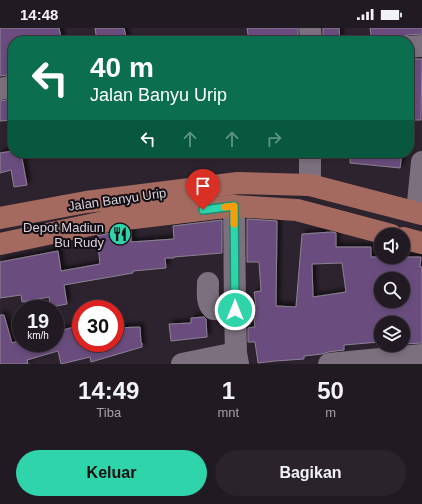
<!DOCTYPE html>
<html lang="id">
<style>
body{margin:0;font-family:Arial,sans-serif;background:#2a232a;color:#f1f3f6;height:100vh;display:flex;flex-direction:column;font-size:15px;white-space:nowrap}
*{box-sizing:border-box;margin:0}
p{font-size:13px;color:#a2a1a5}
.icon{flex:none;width:22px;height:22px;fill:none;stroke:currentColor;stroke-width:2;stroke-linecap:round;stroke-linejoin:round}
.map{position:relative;height:336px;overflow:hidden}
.side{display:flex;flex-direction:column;background:#221a22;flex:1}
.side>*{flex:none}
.guide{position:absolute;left:8px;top:8px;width:406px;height:122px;border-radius:16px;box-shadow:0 2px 6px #0003,0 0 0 1px #3f3840;background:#0b6e4f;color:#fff;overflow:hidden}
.buttons{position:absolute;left:374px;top:200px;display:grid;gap:8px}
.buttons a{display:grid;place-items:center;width:36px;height:36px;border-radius:50%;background:#221a22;box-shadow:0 2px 6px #0003,0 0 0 1px #3f3840;font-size:20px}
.speed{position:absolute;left:12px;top:272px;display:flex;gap:8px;font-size:20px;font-weight:700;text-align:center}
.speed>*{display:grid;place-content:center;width:52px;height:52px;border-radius:50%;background:#221a22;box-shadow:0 2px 6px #0003,0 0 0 1px #3f3840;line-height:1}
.speed small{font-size:10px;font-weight:400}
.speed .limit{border:6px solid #d22;background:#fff;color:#111}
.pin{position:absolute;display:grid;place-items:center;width:34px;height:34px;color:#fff;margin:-41px -17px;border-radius:50% 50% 50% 0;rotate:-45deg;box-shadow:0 0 4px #0007}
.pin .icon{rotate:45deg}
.me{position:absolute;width:44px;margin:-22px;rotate:0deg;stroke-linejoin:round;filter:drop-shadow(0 0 3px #0008)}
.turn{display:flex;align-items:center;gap:14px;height:84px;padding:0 16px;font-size:18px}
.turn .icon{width:52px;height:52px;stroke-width:2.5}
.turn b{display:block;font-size:28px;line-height:34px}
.lanes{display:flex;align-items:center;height:38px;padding:0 16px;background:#0003;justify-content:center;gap:20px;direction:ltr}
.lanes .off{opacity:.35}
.eta{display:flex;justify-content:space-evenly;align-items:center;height:68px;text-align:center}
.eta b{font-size:24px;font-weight:600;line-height:28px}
.action{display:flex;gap:8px;margin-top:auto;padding:8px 16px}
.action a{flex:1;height:46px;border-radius:24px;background:#30d4aa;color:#111;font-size:16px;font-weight:600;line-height:46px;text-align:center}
.action a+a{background:#2a232a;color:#f1f3f6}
.status{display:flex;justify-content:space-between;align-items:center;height:28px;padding:0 20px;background:#221a22;direction:ltr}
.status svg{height:11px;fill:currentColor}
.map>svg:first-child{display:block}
.building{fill:#6b4d7e;stroke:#8b8191;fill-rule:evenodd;filter:url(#shadow)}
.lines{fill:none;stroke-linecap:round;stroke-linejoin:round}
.minor{stroke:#7c707e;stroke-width:22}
.major{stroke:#a56a5f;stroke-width:22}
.route-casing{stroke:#1f8a6e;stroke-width:10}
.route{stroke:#30d4aa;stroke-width:7}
.slow{stroke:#f59e0b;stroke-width:7}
.labels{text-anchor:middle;stroke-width:4;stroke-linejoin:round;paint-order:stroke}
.street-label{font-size:13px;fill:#d9d2d9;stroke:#130e13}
.poi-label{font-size:13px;fill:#d9d2d9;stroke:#130e13;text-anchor:end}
</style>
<div class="status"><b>14:48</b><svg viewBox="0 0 49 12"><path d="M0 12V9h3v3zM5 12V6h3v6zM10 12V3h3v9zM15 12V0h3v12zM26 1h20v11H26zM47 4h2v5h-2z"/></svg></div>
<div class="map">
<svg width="422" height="336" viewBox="0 0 422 336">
<defs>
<filter id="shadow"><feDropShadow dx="3.5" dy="-3.5" stdDeviation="2" flood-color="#0009"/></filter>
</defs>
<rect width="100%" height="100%" fill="#2d232e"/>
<path class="building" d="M0,0h59l3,13h-49v33l-13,2z
M95,0h29l3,13h-30z
M247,0h51v13h-49z
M323,0h16l1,13h-17z
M370,0h52v6l-14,1 -6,2 -4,4h-26z
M409,31h13l-1,61h-12z
M13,71v21l-13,1v-20z
M13,123v2h8l6,32 -13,2 -3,-17 -11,3v-20z
M350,125h52l-2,15 -50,-5z
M247,191l30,2 -1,85 20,1 6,-73 30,-2 4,1v14h35v10h50l-1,10h2v76l-19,1v-21h-22v22h15l-17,2v-5l-35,3v5l-16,2 -6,2 -18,2v3l-29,2 -17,2 -3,-21h-7v-14l7,-1 -2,-21h3l-2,-14 7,-1 -2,-29h-12zM342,235l4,29 -33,5 -1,-33zM381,251h22v22h-22z
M222,192v33l-48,4v1h-9l1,10 -33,3v2l-69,12 3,19 -16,3 -2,-10 -27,5 -1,-7 -21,3v-36l58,-11 3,20 39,-7 -3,-28 14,-3 20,-2v11l43,-3 -1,-13z
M0,287h4l8,28 9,-3v3h34v-11l19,-5 4,16h37v-15l25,-1 1,16h1v4l-51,15 -1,-5 -29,7 -3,-13 -31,9 1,4h-28z
M204,289l2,2 1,18 -36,4 -2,-17 22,-1v-5z"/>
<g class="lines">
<path class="minor" d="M310,0l1,13
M409,19l13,-1
M0,61l13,-3
M310,157v-32
M234,178l1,104 1,43 2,11
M417,184l5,-50
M208,255c0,9 -2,19 5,26l22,1
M182,336l54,-11
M329,336l93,-9"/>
<path class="major" d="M0,190l86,-16 152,-19 72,2 112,29
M403,210l19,5
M0,216l109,-23 125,-15 63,4 94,25"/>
</g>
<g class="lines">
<g class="route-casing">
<path id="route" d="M203,182l31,-4 1,104"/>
</g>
<use href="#route" class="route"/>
<path class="slow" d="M225,179l9,-1v18"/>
</g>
<defs>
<g id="restaurant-disc" transform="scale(1.15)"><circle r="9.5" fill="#30d4aa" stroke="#130e13"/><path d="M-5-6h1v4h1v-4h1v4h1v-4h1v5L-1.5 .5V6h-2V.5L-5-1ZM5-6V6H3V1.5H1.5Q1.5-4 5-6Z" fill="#111"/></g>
</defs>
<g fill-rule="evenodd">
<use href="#restaurant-disc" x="120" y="206"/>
</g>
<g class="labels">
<g class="street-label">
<text transform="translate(117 171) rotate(-8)" y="5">Jalan Banyu Urip</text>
</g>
<g class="poi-label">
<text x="104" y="204">Depot Madiun<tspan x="104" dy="15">Bu Rudy</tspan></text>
</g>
</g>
</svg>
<div class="buttons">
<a><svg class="icon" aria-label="sound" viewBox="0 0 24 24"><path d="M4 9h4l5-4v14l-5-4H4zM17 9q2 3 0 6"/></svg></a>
<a><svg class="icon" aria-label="search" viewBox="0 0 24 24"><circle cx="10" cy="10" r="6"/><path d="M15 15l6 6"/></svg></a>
<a><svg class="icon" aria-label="layers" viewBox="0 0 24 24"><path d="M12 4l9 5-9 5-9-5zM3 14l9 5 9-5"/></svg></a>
</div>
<div class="speed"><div>19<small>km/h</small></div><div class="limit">30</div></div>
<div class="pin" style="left:203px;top:182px;background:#d93025"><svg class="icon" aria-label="arrive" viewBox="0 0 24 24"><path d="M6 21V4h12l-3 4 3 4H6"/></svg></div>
<svg class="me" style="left:235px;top:282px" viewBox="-20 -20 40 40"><circle r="17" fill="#30d4aa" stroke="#fff" stroke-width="3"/><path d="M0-11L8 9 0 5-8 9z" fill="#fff"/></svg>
<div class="guide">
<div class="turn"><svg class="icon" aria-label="left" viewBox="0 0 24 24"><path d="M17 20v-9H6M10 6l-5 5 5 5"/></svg><div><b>40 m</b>Jalan Banyu Urip</div></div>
<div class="lanes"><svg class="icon" aria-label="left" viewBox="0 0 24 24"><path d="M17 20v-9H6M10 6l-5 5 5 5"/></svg><svg class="icon off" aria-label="ahead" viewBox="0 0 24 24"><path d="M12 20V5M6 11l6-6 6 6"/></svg><svg class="icon off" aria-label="ahead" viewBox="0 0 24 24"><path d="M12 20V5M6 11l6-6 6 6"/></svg><svg class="icon off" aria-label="right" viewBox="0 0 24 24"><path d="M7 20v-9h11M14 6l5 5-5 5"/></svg></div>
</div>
</div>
<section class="side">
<div class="eta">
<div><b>14:49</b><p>Tiba</p></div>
<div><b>1</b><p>mnt</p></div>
<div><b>50</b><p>m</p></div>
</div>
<div class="action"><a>Keluar</a><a>Bagikan</a></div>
</section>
